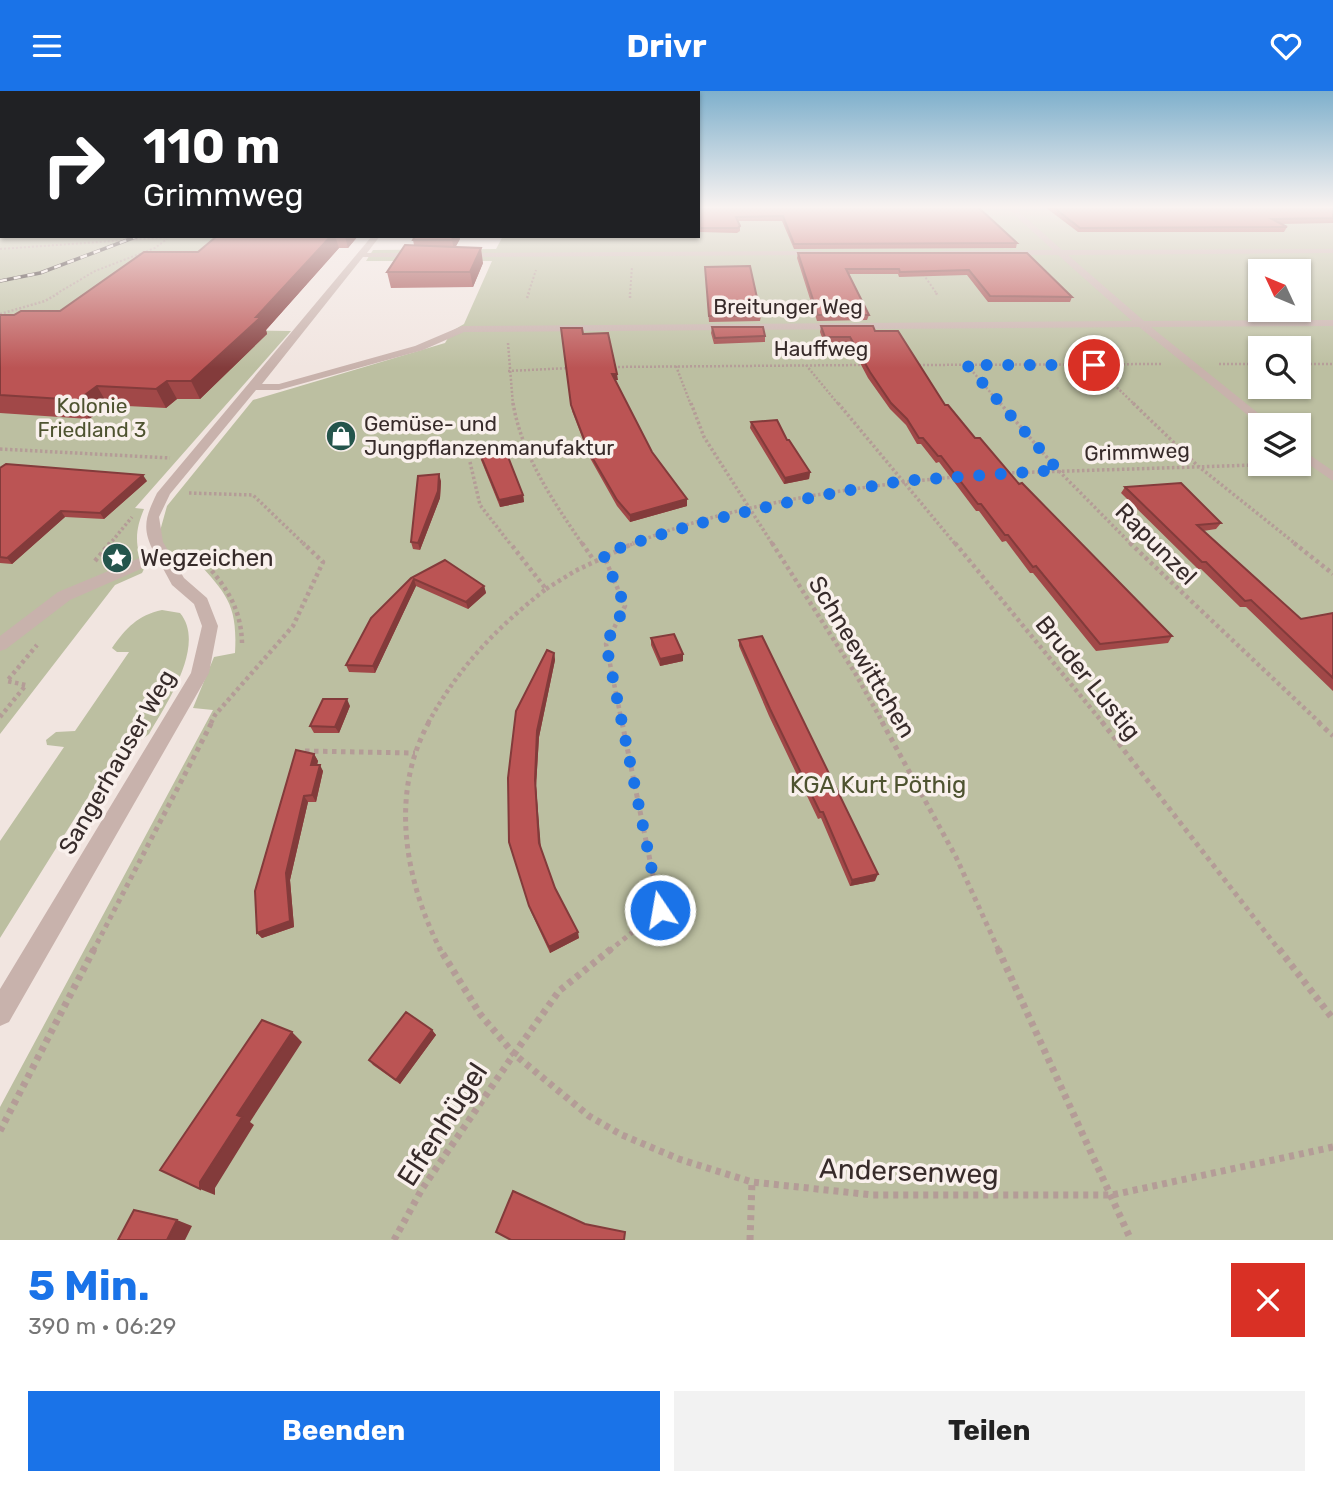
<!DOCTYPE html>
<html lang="de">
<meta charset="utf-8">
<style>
body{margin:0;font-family:Rubik,sans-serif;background:#f2f2f2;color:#222;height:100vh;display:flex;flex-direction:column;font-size:26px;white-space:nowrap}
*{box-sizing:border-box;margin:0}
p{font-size:23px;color:#767676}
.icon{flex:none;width:38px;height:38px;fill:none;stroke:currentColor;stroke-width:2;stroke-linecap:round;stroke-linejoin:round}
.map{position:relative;height:1149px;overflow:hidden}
.side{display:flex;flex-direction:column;background:#fff;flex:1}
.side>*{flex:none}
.top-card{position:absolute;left:0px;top:0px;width:700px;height:147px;box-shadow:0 2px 5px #0004;background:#202124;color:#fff;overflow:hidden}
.needle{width:46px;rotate:314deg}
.controls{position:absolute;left:1248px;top:168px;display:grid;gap:14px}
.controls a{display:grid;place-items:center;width:63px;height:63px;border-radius:0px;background:#fff;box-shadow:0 2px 5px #0004;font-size:35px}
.pin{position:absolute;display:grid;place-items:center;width:60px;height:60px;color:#fff;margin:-30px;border:4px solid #fff;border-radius:50%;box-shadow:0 2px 7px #0007}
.me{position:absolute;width:77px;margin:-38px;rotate:348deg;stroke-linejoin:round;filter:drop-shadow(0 0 5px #0008)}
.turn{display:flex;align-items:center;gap:24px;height:147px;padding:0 28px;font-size:32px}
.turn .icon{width:91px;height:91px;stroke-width:2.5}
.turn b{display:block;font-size:49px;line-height:60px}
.round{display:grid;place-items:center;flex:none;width:74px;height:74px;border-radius:0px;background:#f2f2f2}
.summary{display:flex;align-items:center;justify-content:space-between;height:119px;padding:0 28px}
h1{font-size:42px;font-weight:700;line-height:52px;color:#1a73e8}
.action{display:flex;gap:14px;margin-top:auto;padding:14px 28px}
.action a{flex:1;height:80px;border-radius:0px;background:#1a73e8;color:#fff;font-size:28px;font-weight:700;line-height:80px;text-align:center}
.action a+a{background:#f2f2f2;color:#222}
header{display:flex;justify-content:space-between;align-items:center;height:91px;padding:0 28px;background:#1a73e8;color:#fff;font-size:32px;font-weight:700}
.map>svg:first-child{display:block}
.green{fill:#bcbfa1;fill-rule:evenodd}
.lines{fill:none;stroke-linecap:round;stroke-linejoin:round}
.path-far5{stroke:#b49c97;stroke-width:2;stroke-dasharray:2 2;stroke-linecap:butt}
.path-far4{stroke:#b49c97;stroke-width:2.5;stroke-dasharray:2 2;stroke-linecap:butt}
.path-far3{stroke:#b49c97;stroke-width:3.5;stroke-dasharray:2.5 2.5;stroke-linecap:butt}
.path-far2{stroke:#b49c97;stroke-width:4.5;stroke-dasharray:3.5 3.5;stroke-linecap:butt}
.path-far1{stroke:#b49c97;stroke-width:5;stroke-dasharray:4.5 4.5;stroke-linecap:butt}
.path{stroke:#b49c97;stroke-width:7;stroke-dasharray:5 5;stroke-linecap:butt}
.minor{fill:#c8b2ac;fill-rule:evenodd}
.rail-casing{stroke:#372b2a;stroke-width:3.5}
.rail{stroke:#f9f0ec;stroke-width:2.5;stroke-dasharray:7;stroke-linecap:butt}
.wall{fill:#a14848}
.shaded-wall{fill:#833b3b}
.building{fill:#bb5454;stroke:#833b3b;stroke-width:2}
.route{stroke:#1a73e8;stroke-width:12;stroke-dasharray:0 21.6}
.labels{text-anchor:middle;stroke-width:7;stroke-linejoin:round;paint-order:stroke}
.far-street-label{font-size:21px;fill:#372b2a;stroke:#f9f0ec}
.far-park-label{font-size:21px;fill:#4e5330;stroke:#f9f0ec}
.far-poi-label{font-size:21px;fill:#372b2a;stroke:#f9f0ec;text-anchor:start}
.street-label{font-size:24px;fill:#372b2a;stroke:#f9f0ec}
.poi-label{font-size:24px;fill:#372b2a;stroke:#f9f0ec;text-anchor:start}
.park-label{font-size:24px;fill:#4e5330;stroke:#f9f0ec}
.near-street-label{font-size:28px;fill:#372b2a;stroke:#f9f0ec}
</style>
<header><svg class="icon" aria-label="menu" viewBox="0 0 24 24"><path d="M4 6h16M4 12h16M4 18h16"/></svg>Drivr<svg class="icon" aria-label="heart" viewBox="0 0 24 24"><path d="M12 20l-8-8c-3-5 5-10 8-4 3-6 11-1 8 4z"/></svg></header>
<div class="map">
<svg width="1333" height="1149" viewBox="0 0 1333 1149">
<rect width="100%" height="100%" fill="#f1e5e0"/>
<path class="green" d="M0,116l2,29h263l-212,91 238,4 -156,177 9,1c-9,21 -10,38 1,58l-3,6 -27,12 -115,149z
M698,116h635v1033h-1333v-133l213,-397 -20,-2 21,-51 21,-4c3,-53 -11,-60 -43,-98l-18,7 -13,-19 -1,-12 7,-25 86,-106 192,-57 7,-12 12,-7 28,-63h-126l7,-11 123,-1 7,-13h195zM1260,180h38v39h-38zM1260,257h38v39h-38zM1260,334h38v39h-38z
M162,519l18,3c27,32 -15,93 -31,121l-8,6 -18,1 -123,197v-97l64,-94 -17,-2 -1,-5 10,-8 19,-1 54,-79h-12l-5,-4c14,-20 26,-33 50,-38z"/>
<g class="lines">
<path class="path-far5" d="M0,158l185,-13
M921,180l16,23
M56,203l39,-23 60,-23 12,-9
M528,203l8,-24
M630,203l2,-27"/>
<path class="path-far4" d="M936,202l2,3
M527,207l2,-5
M630,207v-5
M0,223l45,-13 14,-8
M508,252l5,62
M1219,273h41
M1298,273h35
M806,274l33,40
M915,274l247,-1
M1094,274l41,40
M676,275l15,39
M968,275l33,39
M610,276l254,-2
M508,280l62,-3"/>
<path class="path-far3" d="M513,312c9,53 40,98 70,142
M691,312l13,34 69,108
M838,312l118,142
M1000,312l57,66 75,76
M1133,312l65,63 99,79
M0,358l170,9
M470,371l10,43 31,40
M1007,382l280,-9
M189,402l64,2 52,50
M109,454l23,-28
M630,454c93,-39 225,-59 326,-68"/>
<path class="path-far2" d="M582,452l11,16
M772,452l83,130 28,50
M955,452l148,180
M1130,452l190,180
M1294,452l39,31
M185,461h10c26,28 46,51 47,91
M603,463l22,52 -19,38 16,79
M95,470l15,-18
M546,498l29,-18 59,-28
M0,626l26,-32 -19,-4 30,-36
M211,632l4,-8 78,-89 30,-64 -20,-19
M428,632c31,-56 67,-94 118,-134l-36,-46"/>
<path class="path-far1" d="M429,631c-40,72 -24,159 12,229
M882,631l74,135 43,94
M1102,631l178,229
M1318,631l15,14
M305,660l110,2
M93,860l119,-229
M609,860l51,-41 -38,-188"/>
<path class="path" d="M611,858l-52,42 -45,63 75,62 33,19 57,24 73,23 121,13h239l221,-48
M998,858l133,291
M1279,858l54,70
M0,1040l94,-182
M394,1149l28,-51 92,-135 -34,-40 -40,-65
M750,1149l2,-58"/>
<path class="minor" d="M1006,116h8l48,43 271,-1v4l-265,2 76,66 189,-1v6l-182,1 122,98h-13l-121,-98 -675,5 -41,18 -144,40h-23l-86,104 -11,23 4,25 21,36 23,20 11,28 -9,47 -200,349 -9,4v-37l191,-316 11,-47 -8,-22 -22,-19 -13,-24 -89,39 -64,49 -6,2v-15l58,-44 96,-40c-13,-24 -8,-36 3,-59l215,-257h8l-13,17h53l4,2 -4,2h-57l-101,127h17l136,-38 47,-20 670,-5 -74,-66h-117l-4,-2 4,-2 112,-1z
M822,160l3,4 -367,2 -4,-2 4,-2z
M1298,356l35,24v10l-35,-24z"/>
<g class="rail-casing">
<path id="rail" d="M0,190l40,-8 98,-37"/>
</g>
<use href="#rail" class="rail"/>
</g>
<path class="wall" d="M699,116l318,36 -1,5 -222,1 -12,-28h-44l2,5v5l-3,2 -37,-1z
M1045,116h288v16l-52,1 6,3 -3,5h-206z
M217,145h141l-10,12h-9l-73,82 1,4 -67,65h-23l-11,9 -58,-3 -19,14 -89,-6v-98h14l46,-4 138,-59z
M415,145h44l1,3 -5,8 28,16 -10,24 -82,1 -4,-16 27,-27 -1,-5z
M798,162h229l45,44 -2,5h-82l-21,-27 -68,2 -1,-3h-49l20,41 -2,5 -50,1 -20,-63z
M705,176l56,49 -1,5 -51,1z
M821,235l54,5 100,107 44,46 153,152 -4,7 -72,8 -63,-78h-3l-24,-32 -4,1 -23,-31h-3l-37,-49 -3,1 -15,-19h-4l-11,-19 -16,-16 -22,-31 -19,-36 -25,1 -4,-11z
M712,236l53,9v6l-51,2 -3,-11z
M561,237l22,6 35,46h-3l37,72 35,54 -57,16 -13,-16 -27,-48 -18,-47z
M751,331l36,18 23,32 -1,7 -25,5 -34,-56z
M480,363l43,41 1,7 -24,5 -19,-47z
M0,377l147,13 -43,38 -39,-2 -53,47 -12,-1z
M441,390l-1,17 -20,52 -7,-1 -2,-7z
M1125,396l96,36 -5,6 -13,2 98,88 32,-6v78l-87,-84h-6l-39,-38h-3l-77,-76z
M411,487l73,8 2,7 -18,16 -52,-23 -41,87 -26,-1 -3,-7z
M651,547l32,16v7l-23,5 -9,-21z
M739,549l136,241 -25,5 -29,-68 -3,1 -49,-103 -30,-70z
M554,562l1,7 -16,77 -3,49 4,60 15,42 24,50 -29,15 -19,-41 -22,-70z
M350,615l-11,27h-25l-4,-7z
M314,663l4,7 -1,4 6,6 -7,31h-8l-18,78 4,47 -32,11 -5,-5z
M432,939l4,5 -36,49 -27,-19 -4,-5z"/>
<path class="shaded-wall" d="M331,145h4l4,12 -73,82 1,4 -67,65 -9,-18 65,-64z
M345,145h13l-10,12z
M454,145h5l1,3 -6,11 -2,-10z
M481,157l2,15 -10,24 -3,-15z
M612,283h5l1,6h-6z
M167,290l10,18 -11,9 -10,-19z
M97,295l11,19 -19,14 -11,-19z
M810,381l-1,7 -25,5 1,-6z
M439,383l2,7 -1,17 -20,52 -2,-7z
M143,384l4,6 -43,38 -4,-6z
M523,404l1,7 -24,5 -1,-7z
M687,408v7l-57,16v-7z
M61,420l4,6 -53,47 -5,-6z
M414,488l2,7 -41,87 -2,-7z
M484,495l2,7 -18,16 -2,-7z
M554,562l1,7 -16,77 -3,49 5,63 -2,-6 -4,-63 2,-49z
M683,563v7l-23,5v-7z
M347,608l3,7 -11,27 -4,-6z
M314,663l4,7 -3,11 -4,-7z
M320,674l3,6 -7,31 -4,-7z
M304,705l4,6 -18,78 4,47 -32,11 -5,-5 29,-60z
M878,783l-3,7 -25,5 2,-6z
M578,841l1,6 -29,15 -1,-6z
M432,939l4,5 -36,49 -4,-4z
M292,941l10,10 -52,80 4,3 -39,63v7l-15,-6v-7l37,-67z
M177,1129l15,6 -7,14h-18z"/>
<path class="building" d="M699,116h279l39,36 -223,1 -11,-28 -47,1 4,9 -2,2h-38z
M1053,116h280v11l-61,1 15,8 -207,1z
M217,145h114l-75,81h5l-70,64h-24l-11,8 -59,-3 -19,14 -78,-5v-80h14l7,-4h39l84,-59h54z
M415,145h39l-2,4h-39z
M405,154l76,3 -11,24h-83z
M798,162h229l45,44 -82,-1 -21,-26 -69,2 -1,-3h-53l23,46h-51z
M750,175l11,50h-52l-4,-49z
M821,235h52l2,5h23l47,74h3l27,33h5l39,46 3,-1 150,153 -72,8 -64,-78 -3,1 -25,-32h-3l-24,-31h-3l-37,-48h-3l-15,-18h-4l-12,-19 -16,-16 -21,-31 -20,-35h-25z
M712,236h51l2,9 -50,2z
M561,237h21l1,6 25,-1 9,41h-5l40,78 35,47 -57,16 -13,-15 -28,-48 -18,-47z
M777,329l10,20h2l21,32 -25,6 -34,-56z
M505,358l18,46 -24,5 -19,-46z
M6,373l137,11 -43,38 -39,-2 -54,47 -7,-1v-89z
M439,383l-1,17 -20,52 -7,-1 7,-66z
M1181,392l40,40 -24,2 104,94 32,-6v65l-82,-78 -6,1 -39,-39h-4l-77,-75z
M445,469l39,26 -18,16 -52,-23 -41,87 -27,-1 25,-47 40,-40z
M674,543l9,20 -23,5 -9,-21z
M762,545l116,238 -26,6 -29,-68h-3l-50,-103 -31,-69z
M547,559l7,3 -17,78 -2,49 4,63 16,45 23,44 -29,15 -20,-41 -20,-64 -1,-64 8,-67z
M323,608h24l-12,28 -25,-1z
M296,659l18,4 -3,11h9l-8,30 -8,1 -18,77 4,48 -33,12 -2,-42z
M406,921l26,18 -36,50 -27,-20z
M262,929l30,12 -55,83 5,2 -42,65v7l-40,-19z
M513,1100l72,33 40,8 -1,8h-113l-15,-8z
M134,1119l43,10 -10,20h-49z"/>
<linearGradient id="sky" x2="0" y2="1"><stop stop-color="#7fb0cc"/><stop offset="0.42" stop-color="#f9f3f1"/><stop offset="1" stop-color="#f9f3f1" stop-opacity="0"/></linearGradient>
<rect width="1333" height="277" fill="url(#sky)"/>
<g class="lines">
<path class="route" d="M660,819l-54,-266 19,-38 -22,-52c97,-36 196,-55 298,-73l157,-11 -91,-105h127"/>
</g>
<defs>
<g id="shop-disc" transform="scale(1.575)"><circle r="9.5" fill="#24554c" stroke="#f9f0ec"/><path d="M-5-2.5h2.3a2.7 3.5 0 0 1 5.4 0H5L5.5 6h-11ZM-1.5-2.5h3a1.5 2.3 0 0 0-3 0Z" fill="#fff"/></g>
<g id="sight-disc" transform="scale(1.575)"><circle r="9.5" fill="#24554c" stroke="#f9f0ec"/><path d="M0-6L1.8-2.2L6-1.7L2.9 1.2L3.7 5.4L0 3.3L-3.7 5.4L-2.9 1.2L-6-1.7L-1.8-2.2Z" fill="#fff"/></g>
</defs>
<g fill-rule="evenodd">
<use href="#shop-disc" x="341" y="345"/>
<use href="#sight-disc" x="117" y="467"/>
</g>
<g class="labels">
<g class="far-street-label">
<text x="788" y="223">Breitunger Weg</text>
<text x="821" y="265">Hauffweg</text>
<text transform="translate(1137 361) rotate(-2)" y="7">Grimmweg</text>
</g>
<g class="far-park-label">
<text x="92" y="322">Kolonie<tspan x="92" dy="24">Friedland 3</tspan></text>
</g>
<g class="far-poi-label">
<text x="364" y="340">Gemüse- und<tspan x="364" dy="24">Jungpflanzenmanufaktur</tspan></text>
</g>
<g class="street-label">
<text transform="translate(1156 453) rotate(45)" y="8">Rapunzel</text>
<text transform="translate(862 566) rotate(59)" y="8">Schneewittchen</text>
<text transform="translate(1088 587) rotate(51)" y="8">Bruder Lustig</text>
<text transform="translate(117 671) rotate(-60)" y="8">Sangerhauser Weg</text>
</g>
<g class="poi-label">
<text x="140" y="475">Wegzeichen</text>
</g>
<g class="park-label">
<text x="878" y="702">KGA Kurt Pöthig</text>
</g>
<g class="near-street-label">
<text transform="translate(442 1033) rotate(-57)" y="10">Elfenhügel</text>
<text transform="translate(909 1080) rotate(2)" y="10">Andersenweg</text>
</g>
</g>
</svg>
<div class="controls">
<a><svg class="needle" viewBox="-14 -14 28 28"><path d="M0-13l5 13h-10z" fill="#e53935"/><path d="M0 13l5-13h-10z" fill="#767676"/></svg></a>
<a><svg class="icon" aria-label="search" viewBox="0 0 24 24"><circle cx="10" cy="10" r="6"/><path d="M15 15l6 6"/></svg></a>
<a><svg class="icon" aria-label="layers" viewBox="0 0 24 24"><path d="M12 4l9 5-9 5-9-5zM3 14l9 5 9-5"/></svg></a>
</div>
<div class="pin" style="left:1094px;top:274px;background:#d93025"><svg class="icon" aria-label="arrive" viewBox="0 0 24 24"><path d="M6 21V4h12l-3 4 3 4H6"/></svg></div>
<svg class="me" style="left:660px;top:819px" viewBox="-20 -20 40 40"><circle r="17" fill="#1a73e8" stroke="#fff" stroke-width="3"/><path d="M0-11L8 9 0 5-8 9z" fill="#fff"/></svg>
<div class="top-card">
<div class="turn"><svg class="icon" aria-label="right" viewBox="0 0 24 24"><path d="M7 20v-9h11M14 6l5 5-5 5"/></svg><div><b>110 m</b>Grimmweg</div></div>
</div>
</div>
<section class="side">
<div class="summary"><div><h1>5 Min.</h1><p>390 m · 06:29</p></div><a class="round" style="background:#d93025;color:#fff"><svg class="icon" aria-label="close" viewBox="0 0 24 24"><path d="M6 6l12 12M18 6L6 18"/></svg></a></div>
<div class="action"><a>Beenden</a><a>Teilen</a></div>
</section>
